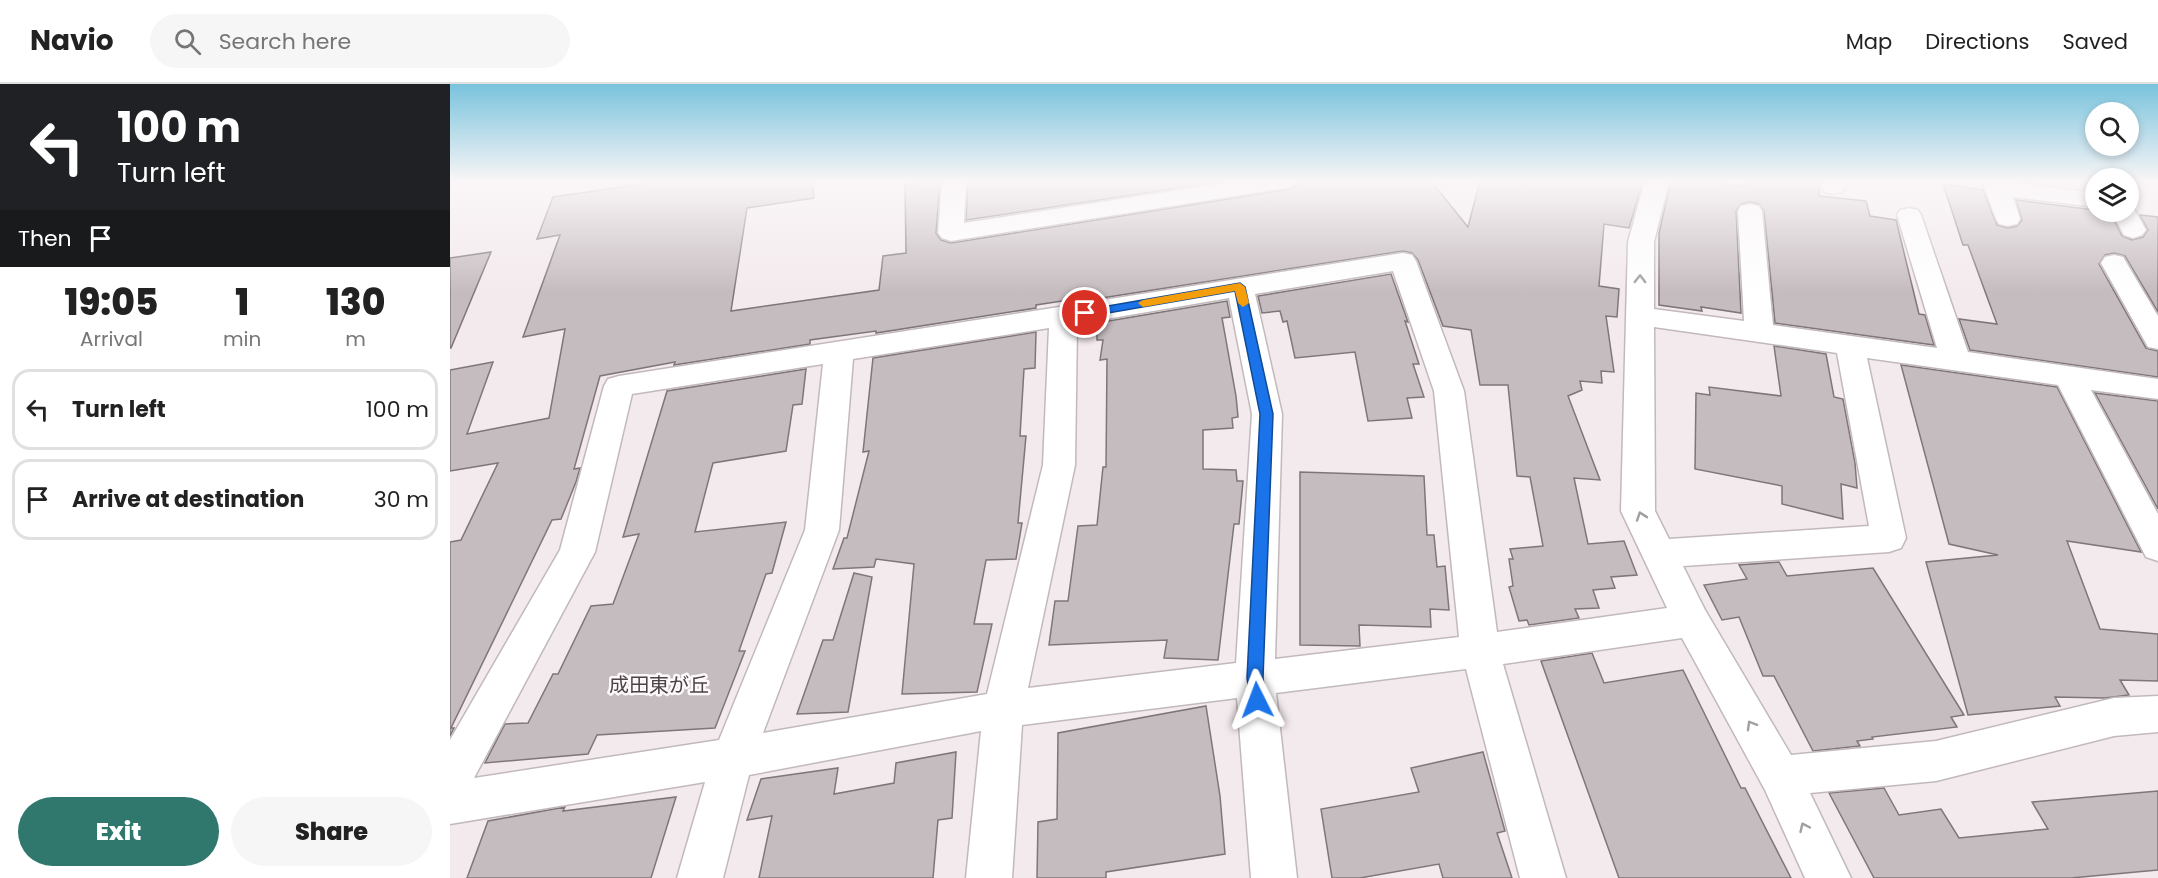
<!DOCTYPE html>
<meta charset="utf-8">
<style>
body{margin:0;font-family:Poppins,"Noto Sans JP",sans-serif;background:#f6f6f6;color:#222;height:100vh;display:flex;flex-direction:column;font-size:22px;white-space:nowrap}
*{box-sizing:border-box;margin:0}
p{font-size:20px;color:#767676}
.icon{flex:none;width:33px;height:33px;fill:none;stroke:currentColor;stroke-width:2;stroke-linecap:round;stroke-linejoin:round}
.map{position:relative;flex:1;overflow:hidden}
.sheet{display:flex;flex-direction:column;background:#fff;width:450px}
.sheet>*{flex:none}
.top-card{background:#202124;color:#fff;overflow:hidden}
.buttons{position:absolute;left:1635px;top:18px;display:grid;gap:12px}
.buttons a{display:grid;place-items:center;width:54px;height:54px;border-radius:50%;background:#fff;box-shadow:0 3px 9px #0003;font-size:30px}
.pin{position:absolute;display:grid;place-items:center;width:51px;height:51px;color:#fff;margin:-26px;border:3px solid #fff;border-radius:50%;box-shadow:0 2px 6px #0007}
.me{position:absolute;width:66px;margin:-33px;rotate:357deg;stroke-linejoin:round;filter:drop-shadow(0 0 4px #0008)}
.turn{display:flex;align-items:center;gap:21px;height:126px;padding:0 18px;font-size:27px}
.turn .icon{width:78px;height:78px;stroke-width:2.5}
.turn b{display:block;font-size:42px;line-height:51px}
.then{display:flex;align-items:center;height:57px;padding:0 18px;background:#0003;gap:12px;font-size:22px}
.eta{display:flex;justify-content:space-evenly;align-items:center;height:102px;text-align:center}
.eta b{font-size:36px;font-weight:800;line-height:42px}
.cta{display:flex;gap:12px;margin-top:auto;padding:12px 18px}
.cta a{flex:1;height:69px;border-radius:36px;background:#30776e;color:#fff;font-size:24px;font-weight:800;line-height:69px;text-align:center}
.cta a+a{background:#f6f6f6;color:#222}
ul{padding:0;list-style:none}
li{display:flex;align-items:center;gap:18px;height:81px;margin:0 12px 9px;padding:0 6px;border:3px solid #e0e0e0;border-radius:18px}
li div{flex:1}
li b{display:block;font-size:22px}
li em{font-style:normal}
header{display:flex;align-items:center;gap:36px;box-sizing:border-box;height:84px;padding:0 30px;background:#fff;border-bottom:2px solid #e0e0e0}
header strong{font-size:28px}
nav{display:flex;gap:33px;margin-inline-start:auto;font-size:21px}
.search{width:420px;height:54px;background:#f6f6f6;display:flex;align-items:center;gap:15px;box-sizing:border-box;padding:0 21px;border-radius:33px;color:#767676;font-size:22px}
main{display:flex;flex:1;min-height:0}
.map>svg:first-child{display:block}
.building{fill:#c5bcc0;stroke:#7f767a;stroke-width:1.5}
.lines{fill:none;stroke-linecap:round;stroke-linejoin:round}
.minor-casing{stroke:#c2b9bd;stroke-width:3}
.minor{fill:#fff;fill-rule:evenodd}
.oneway{stroke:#a19fa0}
.route{fill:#1a73e8;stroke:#114b97;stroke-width:1.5}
.slow{fill:#f59e0b}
.labels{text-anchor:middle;stroke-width:5;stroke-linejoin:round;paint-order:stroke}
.neighbourhood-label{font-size:20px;fill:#4b4346;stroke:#fef8fa}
</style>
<header>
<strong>Navio</strong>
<div class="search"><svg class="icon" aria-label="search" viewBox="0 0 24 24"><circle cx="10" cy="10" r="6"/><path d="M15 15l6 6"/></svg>Search here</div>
<nav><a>Map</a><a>Directions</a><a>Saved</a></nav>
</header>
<main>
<section class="sheet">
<div class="top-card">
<div class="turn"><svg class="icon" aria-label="left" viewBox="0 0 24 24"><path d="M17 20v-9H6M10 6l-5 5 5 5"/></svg><div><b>100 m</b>Turn left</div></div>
<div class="then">Then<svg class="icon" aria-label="arrive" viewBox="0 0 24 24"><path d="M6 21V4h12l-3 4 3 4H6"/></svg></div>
</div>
<div class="eta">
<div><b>19:05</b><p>Arrival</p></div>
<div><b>1</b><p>min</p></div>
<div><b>130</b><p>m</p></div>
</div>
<ul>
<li><svg class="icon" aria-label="left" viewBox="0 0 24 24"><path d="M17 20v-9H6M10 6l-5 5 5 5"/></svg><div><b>Turn left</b></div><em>100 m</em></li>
<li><svg class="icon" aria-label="arrive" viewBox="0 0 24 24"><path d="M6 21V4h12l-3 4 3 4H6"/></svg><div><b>Arrive at destination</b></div><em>30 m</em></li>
</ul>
<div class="cta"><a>Exit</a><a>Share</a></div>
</section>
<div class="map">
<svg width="1708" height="794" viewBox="0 0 1708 794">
<rect width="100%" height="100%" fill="#f3eaed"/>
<path class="building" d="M214,97h148l2,17 -67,10 -16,103 148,-21 4,-34 23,-3 -1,-68 30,-4h5l-4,52 5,7 10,3 334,-53 9,-3 4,-6h133l37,46 12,-46h163l-14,47 -25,-4 -5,62 20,3 -2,28 -11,-1 8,56 -13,-1 1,12 -22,-2 2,9 -14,6 32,84 -26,-2 14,66 36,-3 13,34 -26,2 4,11 -22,2 6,18 -24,1 4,9 -50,7 -2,-5 -8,1 -10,-34 4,-1 -4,-27h4l-3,-10 33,-3 -13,-69 -13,-1 -9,-91h-28l-9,-55 -28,-4 -25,-66 -6,-7 -9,-2 -308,48v-3l-59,9v3l-160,25v-2l-66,9v4l-136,21 1,-3 -75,14 -26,93 6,-1 -4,14 -15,37 -9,1 -101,208h3l-4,8v-194l11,-2 37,-77 -48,8v-101l43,-8 -26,72 82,-16 16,-89 -42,8 37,-102 -23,4 16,-42z
M518,97h257l-259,39z
M1221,97h29l46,6v-6h73v15l47,5 4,15 26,4 23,94 6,1 9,30 -159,-22 -11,-112 -5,-7 -9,-2 -9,2 -5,7 5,102 -40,-6 1,4 -43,-6v-72z
M1493,100l40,6 14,35 11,3 9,-2 5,-6 -6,-20 94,12 12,24 10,4 11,-3 5,-7 -8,-15 18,2v95l-33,-56 -11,-3 -9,2 -6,9 47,84 12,3v26l-188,-27 -11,-31 38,5 -29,-79h-5z
M41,168l-40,96h-1v-90z
M941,190l17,48 -3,-1 14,43h-6l11,33 -17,1 5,20 -44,3 -13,-69 -60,6 -8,-37 -4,1 -3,-11 -18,2 -4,-17z
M777,217l3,16 -8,1 14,78 2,21 -6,1 1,10 -30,2v39l33,1 1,11h6l-4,43h-5l-16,136 -54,-2 3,-18 -118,5 6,-44h13l10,-75 19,-1 6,-58h3l1,-108 -7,1 3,-20h-6v-17z
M586,248l-1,36 -11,1 -4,67h6l-8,87h4l-6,36 -30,1 -12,64h18l-15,68 -75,2 12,-130 -38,-5 -2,8 -41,2 11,-31h3l22,-87 -6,1 10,-94z
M1324,262l52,8 8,43 9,2 12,64 2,25 -16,-4 2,35 -61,-15v-18l-87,-17 1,-76 14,2 -1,-8 72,9z
M1451,281l156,22 84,165 -74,-11 33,88 58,5v47l-38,-1 9,15 -24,3 -50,-1 5,9 -92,9 -42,-153 72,-7 -49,-11z
M356,285l-4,35 -9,1 -7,46 -73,12 -18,69 91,-10 -14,51 -6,1 -27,77h6l-30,77 -118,7 -9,19 -103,9 20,-39 23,-1 25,-49h5l33,-68 22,-2 26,-70 -16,3 44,-146z
M1645,309l63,8v108z
M850,388l124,4 3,59h7l3,32 8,-1 4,44 -19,-1 1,18 -72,-2 1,21 -60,-1z
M1329,478l8,14 86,-8 91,147 -13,2 6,10 -85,10 1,2 -16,2 3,5 -47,5 -39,-75h-11l-24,-59 -17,3 -18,-35 43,-6 -8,-14z
M404,489l18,4 -24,135 -51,2 26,-74h10z
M1142,569l12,30 79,-13 58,118h4l46,90h-172l-78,-217z
M756,622l14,90 5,58 -119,18v6h-69l1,-56 19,-3 1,-86z
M506,668l-4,66 -14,2 -5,58h-174l13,-62 -25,4 14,-41 77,-11 -4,26 60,-11 2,-20z
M1033,668l22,79 -8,2 15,45h-69l-4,-14 -79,14h-28l-11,-69 98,-17 -8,-24z
M1434,704l15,27 42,-6 18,29 89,-9 -16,-27 126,-11v79l-87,8h-197l-45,-85z
M226,713l-25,81h-184l21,-57 77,-14 -2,4z"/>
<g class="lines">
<g class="minor-casing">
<path id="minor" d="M492,97h24l-2,42 275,-42h57l-4,5 -8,2 -333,53 -9,-3 -4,-5z
M1195,97h24l-15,61v67l90,12 -6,-110 3,-5 9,-2 9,2 3,5 11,114 164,23 -40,-133 3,-5 9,-2 9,2 3,5 47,137 190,27v20l-67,-9 67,124v47l-12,-4 -88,-172 -191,-27 39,180 -5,10 -12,4 -206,14 22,44 86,145 145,-14 178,-43 44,-2v36l-44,4 -178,45 -126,12 41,85h-46l-40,-88 -83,-152 -179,26 63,214h-46l-54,-209 -190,24 21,185h-46l-14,-180 -215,27 -10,153h-46l15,-147 -232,44 -26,103h-46l28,-96 -255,42v-84l110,-190 44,-164 4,-7 11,-3 784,-123 9,2 4,6 48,130 33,241 170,-24 -46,-97 7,-269zM943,187l41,120 25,246 -184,22 7,-245 -27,-120zM779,214l23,116 -16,249 -208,25 47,-223 2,-141zM1204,243l183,26 32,173 -200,13 -14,-28zM599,244l-6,137 -56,229 -224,39 76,-203 14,-171zM373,280l-18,166 -86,210 -245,38 121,-226 37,-158z
M1375,97h24l-8,11 -8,2 -8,-2 -4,-5z
M1532,97h24l90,12v14l-83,-10 7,22 -3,5 -9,2 -9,-2 -3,-5z
M1678,122l5,1 13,23 -4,5 -9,3 -9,-3 -12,-23h16z
M1664,171l9,2 35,59v33l-10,-2 -47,-84 4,-6z"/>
</g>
<use href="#minor" class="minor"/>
</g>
<defs><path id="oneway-chevron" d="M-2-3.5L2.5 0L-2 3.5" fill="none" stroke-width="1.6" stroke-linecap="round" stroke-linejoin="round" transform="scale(1.5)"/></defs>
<g class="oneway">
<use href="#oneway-chevron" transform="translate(1190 195) rotate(-89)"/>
<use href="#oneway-chevron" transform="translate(1191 432) rotate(-109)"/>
<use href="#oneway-chevron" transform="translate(1301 641) rotate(-120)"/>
<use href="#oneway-chevron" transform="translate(1354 743) rotate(-115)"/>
</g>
<linearGradient id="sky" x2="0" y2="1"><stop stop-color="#79c3dd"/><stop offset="0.47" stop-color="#faf6f7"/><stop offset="1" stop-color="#faf6f7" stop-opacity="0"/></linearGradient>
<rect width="1708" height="208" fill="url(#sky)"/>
<path class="route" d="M790,199l5,4 28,127 -10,264 3,22 -3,6 -6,2 -6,-2 -4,-28 13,-264 -25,-123 -150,26 -6,-4 6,-3z"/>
<path class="slow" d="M790,199l5,4 4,16 -6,4 -5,-4 -3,-12 -92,16 -5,-4 5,-3z"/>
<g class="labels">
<g class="neighbourhood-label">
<text x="209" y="608">成田東が丘</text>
</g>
</g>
</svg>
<div class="buttons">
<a><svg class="icon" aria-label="search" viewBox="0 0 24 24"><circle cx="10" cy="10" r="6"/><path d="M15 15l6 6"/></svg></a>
<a><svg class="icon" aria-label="layers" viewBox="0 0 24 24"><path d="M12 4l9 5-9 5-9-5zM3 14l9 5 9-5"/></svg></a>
</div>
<div class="pin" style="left:635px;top:229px;background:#d93025"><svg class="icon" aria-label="arrive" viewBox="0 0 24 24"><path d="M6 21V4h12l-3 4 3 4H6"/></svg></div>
<svg class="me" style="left:807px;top:616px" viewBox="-20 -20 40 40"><path d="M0-17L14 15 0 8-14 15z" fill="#1a73e8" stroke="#fff" stroke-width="4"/></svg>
</div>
</main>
